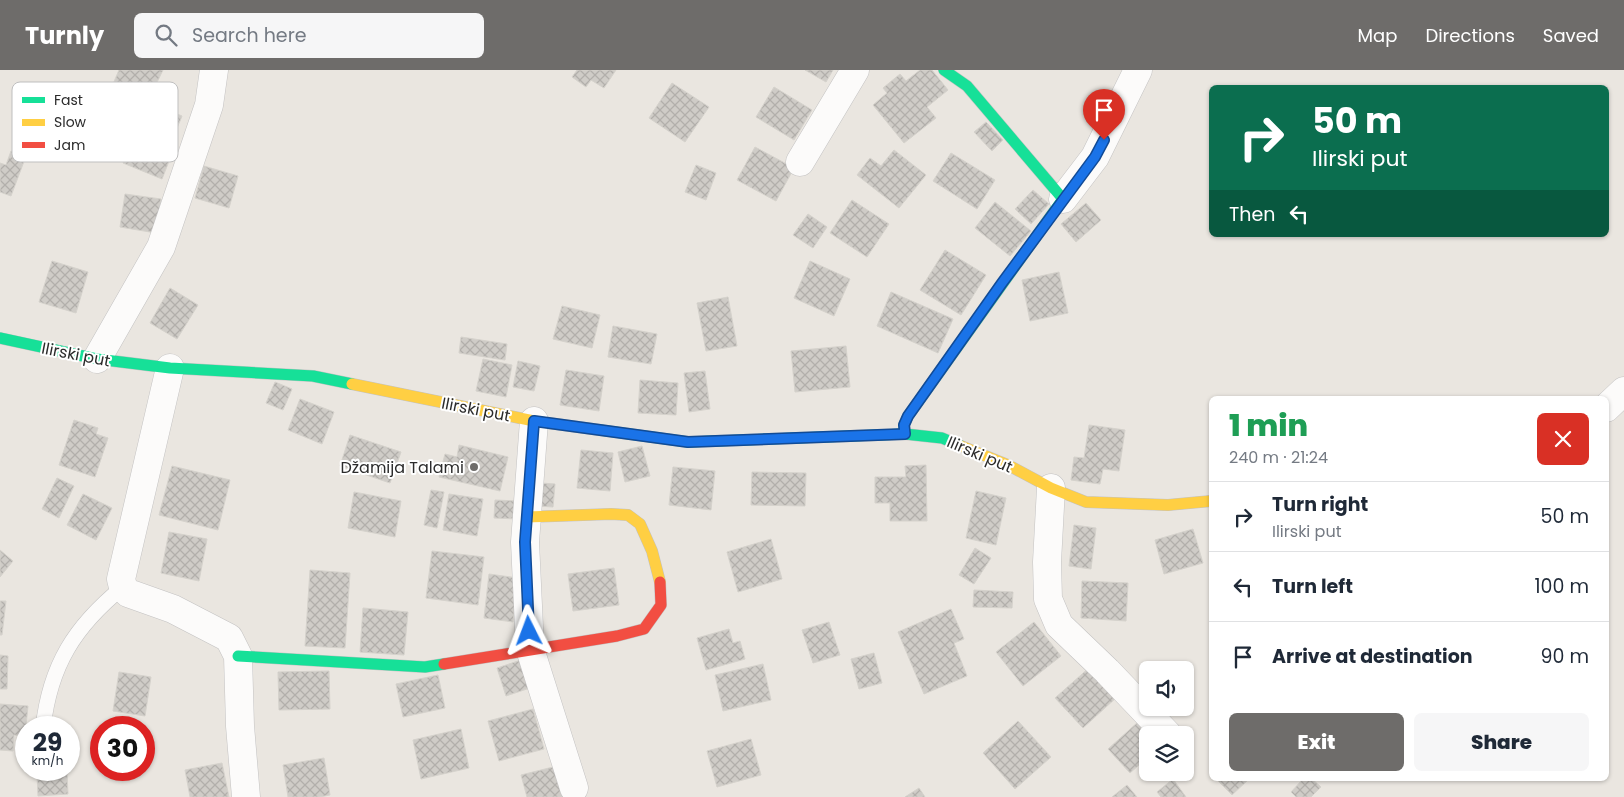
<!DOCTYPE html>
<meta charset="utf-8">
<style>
body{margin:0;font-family:Poppins,sans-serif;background:#f6f6f7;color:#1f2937;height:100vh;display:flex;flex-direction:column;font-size:19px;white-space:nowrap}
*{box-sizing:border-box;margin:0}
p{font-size:16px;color:#747a83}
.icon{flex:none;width:28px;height:28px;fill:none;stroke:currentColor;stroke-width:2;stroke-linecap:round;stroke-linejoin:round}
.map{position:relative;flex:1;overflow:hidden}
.sheet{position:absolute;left:1209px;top:326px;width:400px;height:385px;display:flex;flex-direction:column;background:#fff;border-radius:8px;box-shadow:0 1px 4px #0004}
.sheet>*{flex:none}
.hud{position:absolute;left:1209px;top:15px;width:400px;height:152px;border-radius:8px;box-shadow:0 1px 4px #0004;background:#0b6e4f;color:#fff;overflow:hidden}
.buttons{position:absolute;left:1139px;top:591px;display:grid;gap:10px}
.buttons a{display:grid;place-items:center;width:55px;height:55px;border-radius:8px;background:#fff;box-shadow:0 1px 4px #0004;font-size:25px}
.speed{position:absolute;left:15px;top:646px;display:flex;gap:10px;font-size:25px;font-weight:700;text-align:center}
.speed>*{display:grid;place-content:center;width:65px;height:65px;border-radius:50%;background:#fff;box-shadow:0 1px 4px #0004;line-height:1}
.speed small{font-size:12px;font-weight:400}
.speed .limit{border:8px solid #d22;background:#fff;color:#111}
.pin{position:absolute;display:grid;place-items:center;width:42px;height:42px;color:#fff;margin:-51px -21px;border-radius:50% 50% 50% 0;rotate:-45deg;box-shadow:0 0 5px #0007}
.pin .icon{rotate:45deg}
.me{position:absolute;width:55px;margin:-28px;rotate:357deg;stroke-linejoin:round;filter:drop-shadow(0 0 4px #0008)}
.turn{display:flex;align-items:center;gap:18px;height:105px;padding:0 20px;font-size:22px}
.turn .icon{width:65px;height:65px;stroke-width:2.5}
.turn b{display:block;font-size:35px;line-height:42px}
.then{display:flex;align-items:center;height:48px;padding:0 20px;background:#0003;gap:10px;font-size:19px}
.round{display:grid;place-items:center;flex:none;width:52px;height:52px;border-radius:8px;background:#f6f6f7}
.summary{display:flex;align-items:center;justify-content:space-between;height:85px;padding:0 20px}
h1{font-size:30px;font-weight:800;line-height:38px;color:#1e9e55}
.cta{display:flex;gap:10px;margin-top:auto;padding:10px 20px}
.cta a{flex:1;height:58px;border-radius:8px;background:#6e6c6a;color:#fff;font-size:20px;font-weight:800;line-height:58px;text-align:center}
.cta a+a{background:#f6f6f7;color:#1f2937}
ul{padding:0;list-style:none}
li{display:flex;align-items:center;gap:15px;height:70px;padding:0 20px;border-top:1px solid #e0e1e3}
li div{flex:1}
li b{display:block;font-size:19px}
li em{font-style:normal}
header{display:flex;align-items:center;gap:30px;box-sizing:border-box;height:70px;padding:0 25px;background:#6e6c6a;color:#fff}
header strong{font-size:24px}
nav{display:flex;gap:28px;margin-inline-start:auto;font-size:18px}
.search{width:350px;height:45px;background:#f6f6f7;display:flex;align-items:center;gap:12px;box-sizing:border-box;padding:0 18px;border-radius:8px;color:#747a83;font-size:19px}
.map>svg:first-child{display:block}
.building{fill:url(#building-cross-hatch);stroke:#d5d2cc}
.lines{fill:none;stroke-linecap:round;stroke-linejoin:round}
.lane-casing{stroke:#c3c2c2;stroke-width:16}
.street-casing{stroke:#c3c2c2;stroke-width:29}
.fast-casing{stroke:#c3c2c2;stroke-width:12}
.slow-casing{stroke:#c3c2c2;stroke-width:12}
.jam-casing{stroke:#c3c2c2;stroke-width:12}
.lane{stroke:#fcfbfa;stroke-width:15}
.street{stroke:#fcfbfa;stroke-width:28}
.fast{stroke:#16e098;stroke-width:11}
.slow{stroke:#ffcf43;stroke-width:11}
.jam{stroke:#f24e42;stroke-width:11}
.route-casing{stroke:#114b97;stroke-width:12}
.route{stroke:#1a73e8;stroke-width:9}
.poi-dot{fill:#6e6c6a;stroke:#fff;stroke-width:2}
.labels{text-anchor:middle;stroke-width:4;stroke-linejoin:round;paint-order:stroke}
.street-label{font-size:16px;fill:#2b2b2b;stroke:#fff}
.poi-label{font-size:16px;fill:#2b2b2b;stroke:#fff;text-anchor:end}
.key{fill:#fff;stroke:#bfbfbf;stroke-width:1}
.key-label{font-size:14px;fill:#2b2b2b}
</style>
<header>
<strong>Turnly</strong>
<div class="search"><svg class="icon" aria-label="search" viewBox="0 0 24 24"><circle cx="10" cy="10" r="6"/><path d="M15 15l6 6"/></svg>Search here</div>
<nav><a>Map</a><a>Directions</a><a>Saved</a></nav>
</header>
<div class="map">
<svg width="1624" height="727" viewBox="0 0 1624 727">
<defs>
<pattern id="building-cross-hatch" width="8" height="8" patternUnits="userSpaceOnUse" patternTransform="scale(1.25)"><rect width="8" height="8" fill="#cfccc7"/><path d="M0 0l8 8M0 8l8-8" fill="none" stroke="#b2afab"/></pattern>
</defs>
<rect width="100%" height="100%" fill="#eae6e0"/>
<path class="building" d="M119,0h44l-15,31 -35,-17z
M577,0h39l-12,18 -13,-8 -5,7 -14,-10z
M805,0h28l-7,12z
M920,0h12l16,20 -21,17 9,11 -32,25 -31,-38 14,-12 -4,-5 17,-14 6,7z
M672,13l37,24 -24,35 -36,-24z
M774,17l38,23 -18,30 -38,-23z
M151,33l31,13 -12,29 -31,-13z
M986,52l17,18 -11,11 -18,-19z
M134,66l39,15 -11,28 -39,-16z
M755,77l39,21 -18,33 -39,-21z
M894,80l32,25 -27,33 -42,-33 13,-17 11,8z
M11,81l15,5 -15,40 -11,-4v-29l6,2z
M951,83l44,27 -18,29 -44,-28z
M696,95l20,8 -10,27 -21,-8z
M204,96l34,10 -9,32 -34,-10z
M1033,120l16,14 -18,20 -16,-15z
M125,124l36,5 -5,34 -36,-6z
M852,130l37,24 -22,33 -37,-24z
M995,132l36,29 -21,25 -35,-28z
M1086,133l15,17 -25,22 -15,-18z
M808,144l19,13 -14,21 -20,-13z
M945,180l41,25 -25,40 -41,-25z
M52,191l36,11 -12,41 -37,-11z
M810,191l40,18 -16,37 -40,-18z
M1059,202l9,41 -38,8 -8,-41z
M170,218l28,17 -21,34 -27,-16z
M891,222l62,27 -15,34 -61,-27z
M728,227l9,49 -31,5 -9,-48z
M562,236l38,9 -8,33 -39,-9z
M613,256l44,8 -6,30 -43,-7z
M461,267l46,7 -2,16 -46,-7z
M846,276l4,41 -55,5 -4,-41z
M483,289l29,6 -6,32 -30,-6z
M518,291l22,5 -6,25 -21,-4z
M566,300l38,6 -5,35 -39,-6z
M705,301l5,38 -21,3 -5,-39z
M640,310l38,3 -2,32 -38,-2z
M275,312l17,7 -9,21 -17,-7z
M300,329l34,13 -12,32 -34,-14z
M74,350l24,8 -2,6 12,4 -13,39 -36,-12z
M1089,355l36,5 -6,41 -16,-2 -3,15 -29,-4 3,-23 10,1z
M350,365l51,17 -11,31 -50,-17z
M459,375l49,12 -8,34 -61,-14 6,-23 12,3z
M642,376l8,30 -25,6 -7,-30z
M581,380l32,3 -3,38 -33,-3z
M926,395l1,56h-37v-18h-15v-26h31l-1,-11z
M172,396l58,14 -12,50 -59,-15z
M673,397l42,4 -4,39 -42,-5z
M752,402l54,1 -1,33 -54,-1z
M57,408l17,8 -15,32 -17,-9z
M541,413l14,1 -2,23 -14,-1z
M431,420l13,2 -7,36 -13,-3z
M976,421l30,7 -10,47 -30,-7z
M354,422l47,9 -6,36 -47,-9z
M83,424l29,14 -16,32 -29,-15z
M449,424l34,5 -6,37 -34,-6z
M495,430l23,1 -1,18 -23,-1z
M1074,455l22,3 -5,41 -22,-3z
M1193,459l10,34 -39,11 -9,-34z
M169,462l38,7 -8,42 -38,-8z
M771,469l11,40 -44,13 -11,-40z
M975,478l16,10 -17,26 -15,-9z
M0,480l13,11 -13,16z
M432,481l52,6 -6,48 -52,-7z
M614,498l5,37 -46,6 -5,-37z
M310,500l40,3 -5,75 -40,-2z
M489,504l29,4 -5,44 -29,-4z
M1082,511l46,2 -2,38 -45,-3z
M974,520l39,2 -1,16 -39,-1z
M0,531h6l-4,34h-2z
M363,538l45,4 -4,43 -44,-3z
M951,539l13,30 -10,4 13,33 -43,18 -26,-62z
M829,552l11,33 -27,8 -11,-33z
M1034,552l27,34 -38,30 -27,-34z
M729,559l4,14 7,-2 5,18 -39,11 -9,-32z
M874,583l8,30 -23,6 -8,-30z
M0,585l8,1 -1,33h-7z
M524,589l9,28 -27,9 -9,-28z
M763,594l8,36 -48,11 -8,-36z
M1090,597l27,30 -34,31 -28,-30z
M329,601l1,38 -51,1 -1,-38z
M119,602l32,5 -6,39 -32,-5z
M438,605l7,33 -42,9 -7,-33z
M0,634l28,2 -3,30 -11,-1 -1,16 -13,-1z
M533,639l11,40 -45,12 -11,-40z
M1018,651l33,36 -36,32 -32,-36z
M1138,652l12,13h-2v22l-18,16 -22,-24z
M461,659l8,39 -48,11 -8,-39z
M751,669l10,36 -44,12 -10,-36z
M324,688l6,37 -11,2h-31l-5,-32z
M222,693l7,34h-39l-5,-27z
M557,696l8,31h-38l-6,-22z
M67,703l1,21 -30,2 -1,-22z
M1173,709l13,18h-25l-4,-5z
M1216,709h33l-17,16z
M1303,709h9l9,8 -10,10h-15l-5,-5z
M1127,715l10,12h-25z
M919,718l6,9h-20z"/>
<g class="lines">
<g class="lane-casing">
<path id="lane" d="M43,658c7,-63 32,-102 80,-141"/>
</g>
<g class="street-casing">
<path id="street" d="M800,92l55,-92
M1063,129l32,-42 43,-87
M97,289l64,-112 48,-142 5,-35
M170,298l-49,211 2,8 5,6 45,16 56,29 9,18 2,70 6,71
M1606,338l18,-17
M534,351l-9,121 5,107 44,139
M1051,418l-4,74 1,37 11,26 48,46 61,64"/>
</g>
<g class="fast-casing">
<path id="fast" d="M0,268l97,21 73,9 143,8 39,8
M600,360l88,12 217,-8 37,4 19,8
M905,364l-1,-9 4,-9 155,-217 -96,-113 -23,-16
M238,586l187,11 19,-3"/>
</g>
<g class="slow-casing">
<path id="slow" d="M352,314l182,37 66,9
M961,376l47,19 43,23 35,14 82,3 43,-4
M527,447l84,-3 17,1 12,9 12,27 8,31"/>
</g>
<g class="jam-casing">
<path id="jam" d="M444,594l173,-28 27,-7 17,-24 -1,-23"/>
</g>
<use href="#lane" class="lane"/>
<use href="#street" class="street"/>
<use href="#fast" class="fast"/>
<use href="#slow" class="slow"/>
<use href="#jam" class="jam"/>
</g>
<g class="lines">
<g class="route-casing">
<path id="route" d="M529,561l-4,-89 9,-121 154,21 217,-8 -1,-9 4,-9 94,-133 93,-126 9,-17"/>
</g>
<use href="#route" class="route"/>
</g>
<circle class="poi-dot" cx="474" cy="397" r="5"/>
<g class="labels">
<g class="street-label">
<text transform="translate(76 284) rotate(11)" y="6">Ilirski put</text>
<text transform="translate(476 339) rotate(11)" y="6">Ilirski put</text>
<text transform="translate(980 384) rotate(23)" y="6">Ilirski put</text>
</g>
<g class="poi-label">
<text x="464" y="403">Džamija Talami</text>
</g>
</g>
<rect x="12" y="12" width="166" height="80" rx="8" class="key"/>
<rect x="22" y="27" width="23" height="6" fill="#16e098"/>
<rect x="22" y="49" width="23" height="7" fill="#ffcf43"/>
<rect x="22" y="72" width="23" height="6" fill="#f24e42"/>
<g class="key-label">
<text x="54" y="35">Fast</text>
<text x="54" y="57">Slow</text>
<text x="54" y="80">Jam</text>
</g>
</svg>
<div class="buttons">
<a><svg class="icon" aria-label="sound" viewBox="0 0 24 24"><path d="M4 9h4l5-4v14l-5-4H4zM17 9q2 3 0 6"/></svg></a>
<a><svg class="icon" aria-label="layers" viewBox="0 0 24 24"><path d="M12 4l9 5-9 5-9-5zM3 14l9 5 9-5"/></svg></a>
</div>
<div class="speed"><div>29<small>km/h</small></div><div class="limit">30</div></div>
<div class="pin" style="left:1104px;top:70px;background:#d93025"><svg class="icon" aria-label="arrive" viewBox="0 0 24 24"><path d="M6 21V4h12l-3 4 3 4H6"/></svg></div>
<svg class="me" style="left:529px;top:561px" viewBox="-20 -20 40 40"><path d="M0-17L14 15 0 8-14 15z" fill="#1a73e8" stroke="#fff" stroke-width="4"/></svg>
<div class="hud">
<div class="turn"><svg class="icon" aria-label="right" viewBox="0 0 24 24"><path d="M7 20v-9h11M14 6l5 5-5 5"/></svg><div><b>50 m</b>Ilirski put</div></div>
<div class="then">Then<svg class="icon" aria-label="left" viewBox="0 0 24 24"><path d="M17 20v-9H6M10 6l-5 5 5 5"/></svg></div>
</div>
<section class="sheet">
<div class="summary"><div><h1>1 min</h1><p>240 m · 21:24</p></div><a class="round" style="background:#d93025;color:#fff"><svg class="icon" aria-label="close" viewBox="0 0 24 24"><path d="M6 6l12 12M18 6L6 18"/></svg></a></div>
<ul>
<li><svg class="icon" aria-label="right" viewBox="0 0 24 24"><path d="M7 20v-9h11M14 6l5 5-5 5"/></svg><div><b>Turn right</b><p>Ilirski put</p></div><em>50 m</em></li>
<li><svg class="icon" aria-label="left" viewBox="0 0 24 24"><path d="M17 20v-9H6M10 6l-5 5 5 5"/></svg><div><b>Turn left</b></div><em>100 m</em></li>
<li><svg class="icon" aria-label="arrive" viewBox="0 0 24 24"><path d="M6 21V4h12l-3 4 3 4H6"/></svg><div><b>Arrive at destination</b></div><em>90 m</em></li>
</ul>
<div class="cta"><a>Exit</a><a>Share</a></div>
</section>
</div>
